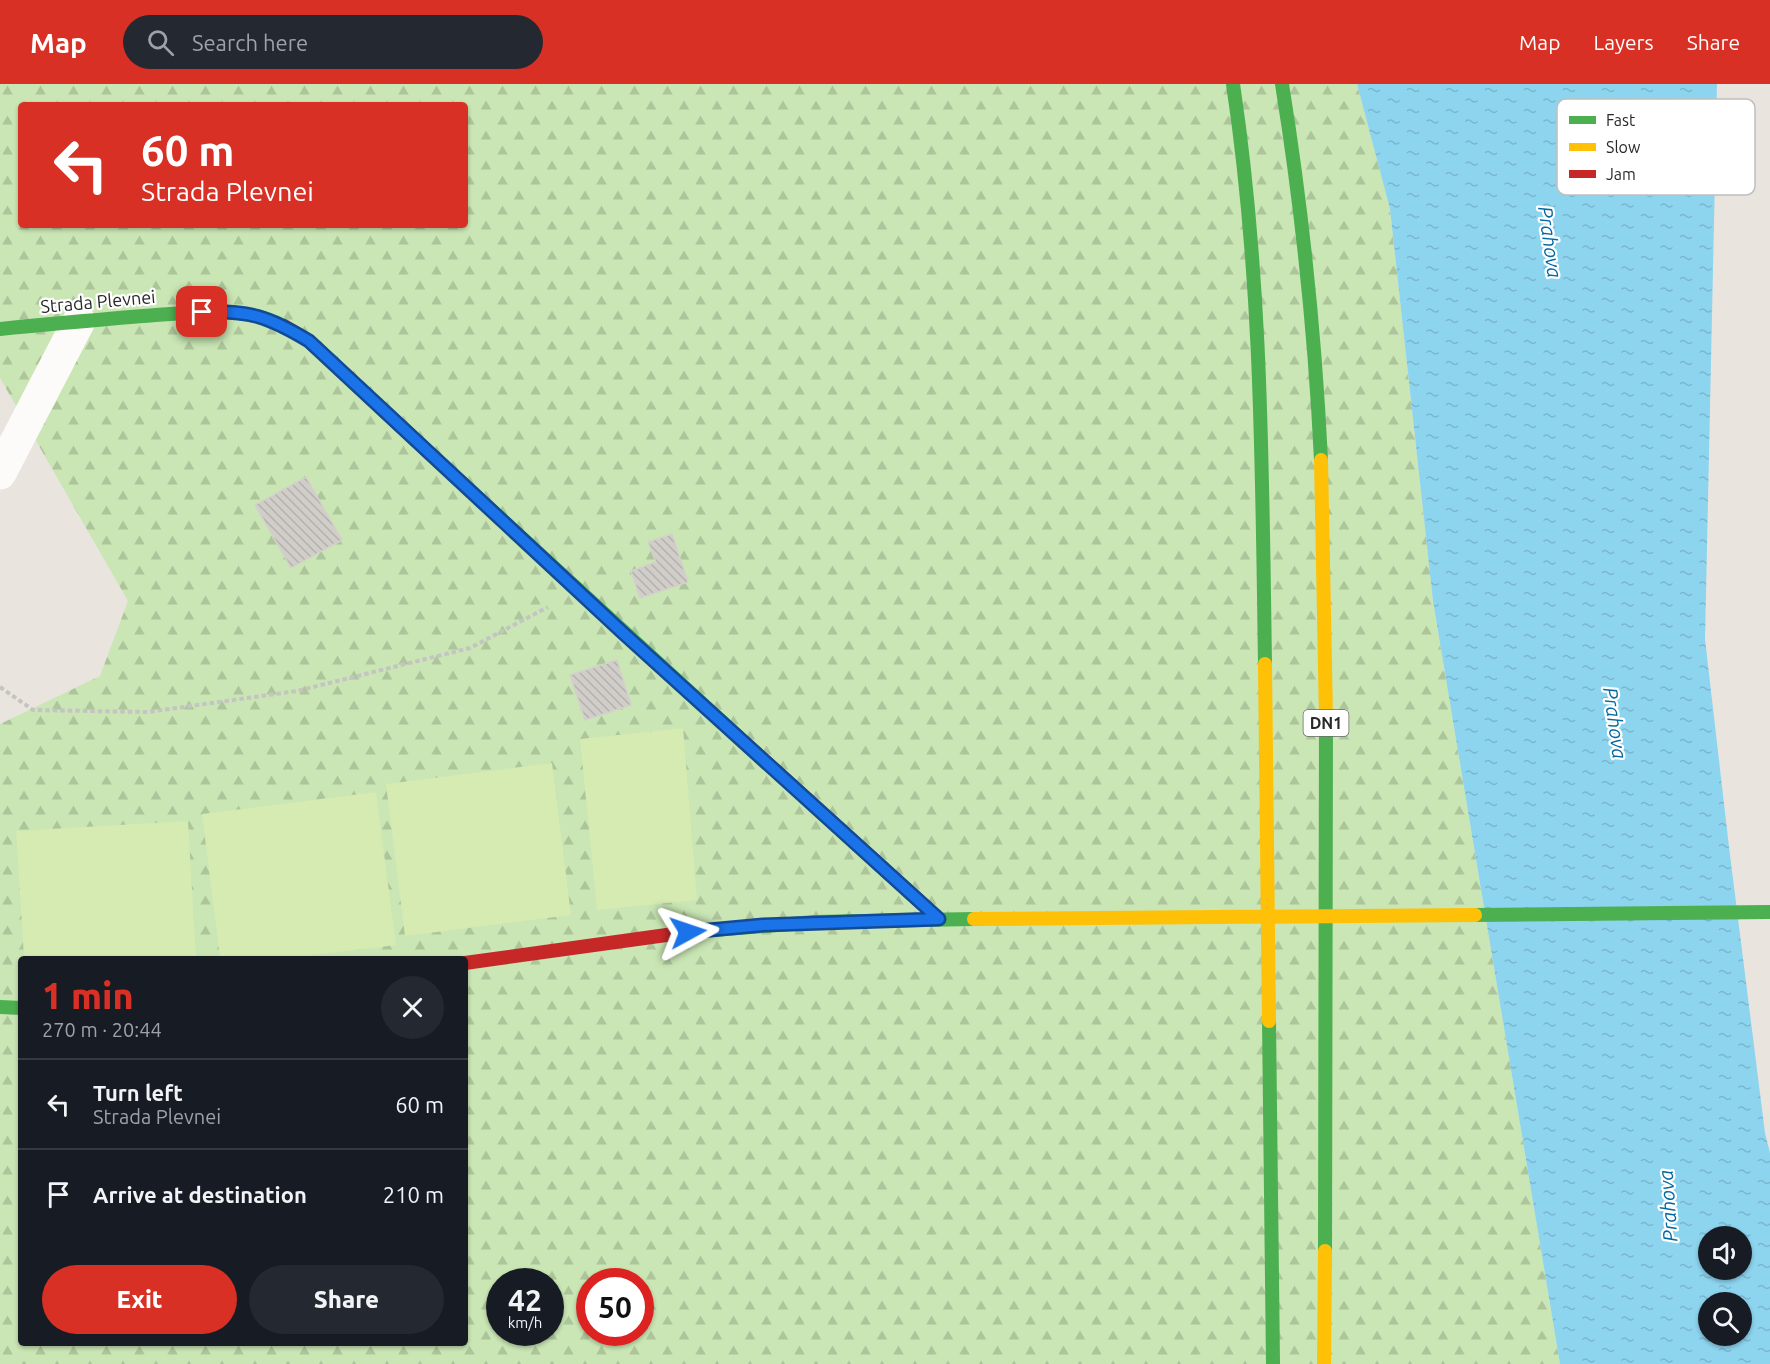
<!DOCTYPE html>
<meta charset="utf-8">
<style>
body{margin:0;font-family:Ubuntu,sans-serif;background:#242831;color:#f1f3f6;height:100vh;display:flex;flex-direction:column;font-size:22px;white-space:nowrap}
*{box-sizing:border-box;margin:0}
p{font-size:20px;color:#9ea1a6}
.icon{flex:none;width:33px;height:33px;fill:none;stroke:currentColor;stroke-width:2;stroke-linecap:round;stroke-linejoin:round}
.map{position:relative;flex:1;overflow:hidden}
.sheet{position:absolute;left:18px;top:872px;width:450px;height:390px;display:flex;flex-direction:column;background:#171b24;border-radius:6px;box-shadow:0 2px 4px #0004}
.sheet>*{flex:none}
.top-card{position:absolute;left:18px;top:18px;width:450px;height:126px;border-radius:6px;box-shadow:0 2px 4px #0004;background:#d93025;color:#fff;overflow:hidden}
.controls{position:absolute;left:1698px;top:1142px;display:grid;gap:12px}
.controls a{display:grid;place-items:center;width:54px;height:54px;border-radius:50%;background:#171b24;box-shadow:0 2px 4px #0004;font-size:30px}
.speed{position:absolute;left:486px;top:1184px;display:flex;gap:12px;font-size:30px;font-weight:700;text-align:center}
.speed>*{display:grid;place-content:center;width:78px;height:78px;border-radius:50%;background:#171b24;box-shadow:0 2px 4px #0004;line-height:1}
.speed small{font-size:15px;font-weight:400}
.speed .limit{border:9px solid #d22;background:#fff;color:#111}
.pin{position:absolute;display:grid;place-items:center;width:51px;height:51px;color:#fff;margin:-26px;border-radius:12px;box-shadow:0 3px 9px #0006}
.me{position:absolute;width:66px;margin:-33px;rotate:85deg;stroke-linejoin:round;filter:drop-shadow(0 0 4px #0008)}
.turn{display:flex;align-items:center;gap:21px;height:126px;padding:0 24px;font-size:27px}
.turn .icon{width:78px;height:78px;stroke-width:2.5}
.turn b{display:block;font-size:42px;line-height:51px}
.round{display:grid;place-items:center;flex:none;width:63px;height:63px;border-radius:32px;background:#242831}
.summary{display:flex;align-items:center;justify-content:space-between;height:102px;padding:0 24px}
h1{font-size:36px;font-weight:800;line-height:45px;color:#d93025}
.action{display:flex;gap:12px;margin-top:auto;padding:12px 24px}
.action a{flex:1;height:69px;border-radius:36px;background:#d93025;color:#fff;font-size:24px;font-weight:800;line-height:69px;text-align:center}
.action a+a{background:#242831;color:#f1f3f6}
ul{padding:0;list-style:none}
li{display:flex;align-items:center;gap:18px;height:90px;padding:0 24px;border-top:2px solid #363941}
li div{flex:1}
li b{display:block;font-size:22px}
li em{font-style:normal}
header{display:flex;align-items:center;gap:36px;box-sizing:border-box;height:84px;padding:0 30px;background:#d93025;color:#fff}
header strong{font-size:28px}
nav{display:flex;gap:33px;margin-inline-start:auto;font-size:21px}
.search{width:420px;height:54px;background:#242831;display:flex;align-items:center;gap:15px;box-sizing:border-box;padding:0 21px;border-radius:33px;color:#9ea1a6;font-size:22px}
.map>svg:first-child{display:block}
.forest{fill:url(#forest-firs);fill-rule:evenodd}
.pitch{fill:#d5ebb1}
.water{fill:url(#water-ripples);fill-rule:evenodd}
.building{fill:url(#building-back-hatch);stroke:#d4d0cb;stroke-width:1.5}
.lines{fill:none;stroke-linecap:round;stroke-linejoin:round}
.path{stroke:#c4c4c3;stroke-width:4;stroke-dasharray:4.5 3;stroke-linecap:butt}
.street{stroke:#fcfbfa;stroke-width:33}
.fast{stroke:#4caf50;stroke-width:14}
.slow{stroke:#ffc107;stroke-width:14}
.jam{stroke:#c62828;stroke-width:14}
.route-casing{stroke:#114b97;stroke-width:15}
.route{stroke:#1a73e8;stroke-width:10}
.labels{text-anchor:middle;stroke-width:4.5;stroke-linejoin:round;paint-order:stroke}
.shield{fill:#fff;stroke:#696969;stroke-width:1.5}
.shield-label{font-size:16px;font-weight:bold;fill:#292929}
.street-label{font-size:18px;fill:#292929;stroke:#fff}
.water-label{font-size:20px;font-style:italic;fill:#0469a2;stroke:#fff}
.key{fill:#fff;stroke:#bfbfbf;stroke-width:1.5}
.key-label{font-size:16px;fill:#292929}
</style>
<header>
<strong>Map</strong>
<div class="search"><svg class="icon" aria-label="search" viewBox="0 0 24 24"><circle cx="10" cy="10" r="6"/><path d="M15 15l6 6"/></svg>Search here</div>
<nav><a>Map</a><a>Layers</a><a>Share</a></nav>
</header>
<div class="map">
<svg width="1770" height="1280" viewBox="0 0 1770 1280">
<defs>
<pattern id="forest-firs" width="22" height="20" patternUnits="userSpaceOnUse" patternTransform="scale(1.5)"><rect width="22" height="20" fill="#c9e6b4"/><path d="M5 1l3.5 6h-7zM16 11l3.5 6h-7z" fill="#adc59b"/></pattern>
<pattern id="water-ripples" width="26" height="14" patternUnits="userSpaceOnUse" patternTransform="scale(1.5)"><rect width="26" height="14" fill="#8dd4ef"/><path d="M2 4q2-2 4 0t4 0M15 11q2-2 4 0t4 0" fill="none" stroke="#7ab6cd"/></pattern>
<pattern id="building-back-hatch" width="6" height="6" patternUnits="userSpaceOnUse" patternTransform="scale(1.5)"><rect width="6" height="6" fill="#d1ceca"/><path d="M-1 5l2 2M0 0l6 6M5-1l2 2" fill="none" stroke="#b3b1ae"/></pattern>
</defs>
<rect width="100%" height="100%" fill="#e9e4de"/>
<path class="forest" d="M0,0h1357l33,125 43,392 127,763h-1560v-640l100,-48 28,-75 -128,-223zM21,21h444v120h-444zM21,874h444v384h-444zM500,1197h50v51h-50zM590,1197h50v51h-50z"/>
<path class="pitch" d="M683,644l14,172 -100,10 -17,-171z
M552,679l19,152 -166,21 -19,-152z
M376,708l20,153 -108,13h-68l-18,-144z
M188,737l8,137h-172l-8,-127z"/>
<path class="water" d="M1357,0h360l-12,555 24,208 36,286 5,20v211h-210l-127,-763 -43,-392zM1708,1152h34v33h-34zM1708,1218h34v33h-34z"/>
<path class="building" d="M306,393l36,63 -51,28 -36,-63z
M672,450l16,48 -48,16 -9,-27 25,-9 -8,-20z
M617,576l14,45 -46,15 -15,-45z"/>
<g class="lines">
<path class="path" d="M0,603l33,23 115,2 149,-21 173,-43 78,-41"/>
<path class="street" d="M0,389l79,-152"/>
<path class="fast" d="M1233,0c29,193 29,385 32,580
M1282,0c20,125 33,250 39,376
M0,245c48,-5 95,-9 143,-13 48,-3 97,-12 141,10
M438,377l306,281
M1475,831l295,-3
M688,848l127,-10 159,-3
M0,923l21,1
M1269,937l4,343
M1325,1167l1,-533"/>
<path class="slow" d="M1321,376l5,258
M1265,580l4,357
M974,835l501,-4
M1324,1280l1,-113"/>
<path class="jam" d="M284,242l25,15 129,120
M744,658l195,177
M465,879l223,-31"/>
</g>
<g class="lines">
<g class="route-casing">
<path id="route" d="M202,228c48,-2 67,5 107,29l313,291 317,287 -176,6 -75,7"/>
</g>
<use href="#route" class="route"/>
</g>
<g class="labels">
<rect class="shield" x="1303.5" y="626" width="45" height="26" rx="4.5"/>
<g class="shield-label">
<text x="1326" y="645">DN1</text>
</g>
<g class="street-label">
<text transform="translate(98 218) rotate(-5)" y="6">Strada Plevnei</text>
</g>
<g class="water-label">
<text transform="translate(1550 158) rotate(82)" y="7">Prahova</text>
<text transform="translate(1615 639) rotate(82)" y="7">Prahova</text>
<text transform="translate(1668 1122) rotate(-94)" y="7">Prahova</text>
</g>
</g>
<rect x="1557" y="15" width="198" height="96" rx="9" class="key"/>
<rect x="1569" y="32" width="27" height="8" fill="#4caf50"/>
<rect x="1569" y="59" width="27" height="8" fill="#ffc107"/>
<rect x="1569" y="86" width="27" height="8" fill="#c62828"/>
<g class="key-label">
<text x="1606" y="42">Fast</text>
<text x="1606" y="69">Slow</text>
<text x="1606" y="96">Jam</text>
</g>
</svg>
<div class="controls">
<a><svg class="icon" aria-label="sound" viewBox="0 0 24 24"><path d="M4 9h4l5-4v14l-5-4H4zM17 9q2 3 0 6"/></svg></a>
<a><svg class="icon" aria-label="search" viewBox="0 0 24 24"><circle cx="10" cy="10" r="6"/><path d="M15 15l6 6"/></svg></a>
</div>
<div class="speed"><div>42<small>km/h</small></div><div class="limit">50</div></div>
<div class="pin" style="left:202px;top:228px;background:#d93025"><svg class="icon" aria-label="arrive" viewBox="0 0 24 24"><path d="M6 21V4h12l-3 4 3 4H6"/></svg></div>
<svg class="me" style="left:688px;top:848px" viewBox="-20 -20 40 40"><path d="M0-17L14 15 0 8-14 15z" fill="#1a73e8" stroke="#fff" stroke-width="4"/></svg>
<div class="top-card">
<div class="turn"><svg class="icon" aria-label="left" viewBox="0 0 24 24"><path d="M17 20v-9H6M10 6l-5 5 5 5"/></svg><div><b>60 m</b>Strada Plevnei</div></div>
</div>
<section class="sheet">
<div class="summary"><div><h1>1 min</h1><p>270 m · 20:44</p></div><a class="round"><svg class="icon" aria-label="close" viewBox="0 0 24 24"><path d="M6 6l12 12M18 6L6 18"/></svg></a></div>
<ul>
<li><svg class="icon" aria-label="left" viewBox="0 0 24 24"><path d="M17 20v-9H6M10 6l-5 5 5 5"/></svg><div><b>Turn left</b><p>Strada Plevnei</p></div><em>60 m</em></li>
<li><svg class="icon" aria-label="arrive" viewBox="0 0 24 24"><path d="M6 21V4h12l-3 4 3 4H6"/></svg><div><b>Arrive at destination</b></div><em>210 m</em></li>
</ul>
<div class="action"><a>Exit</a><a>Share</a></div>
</section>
</div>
